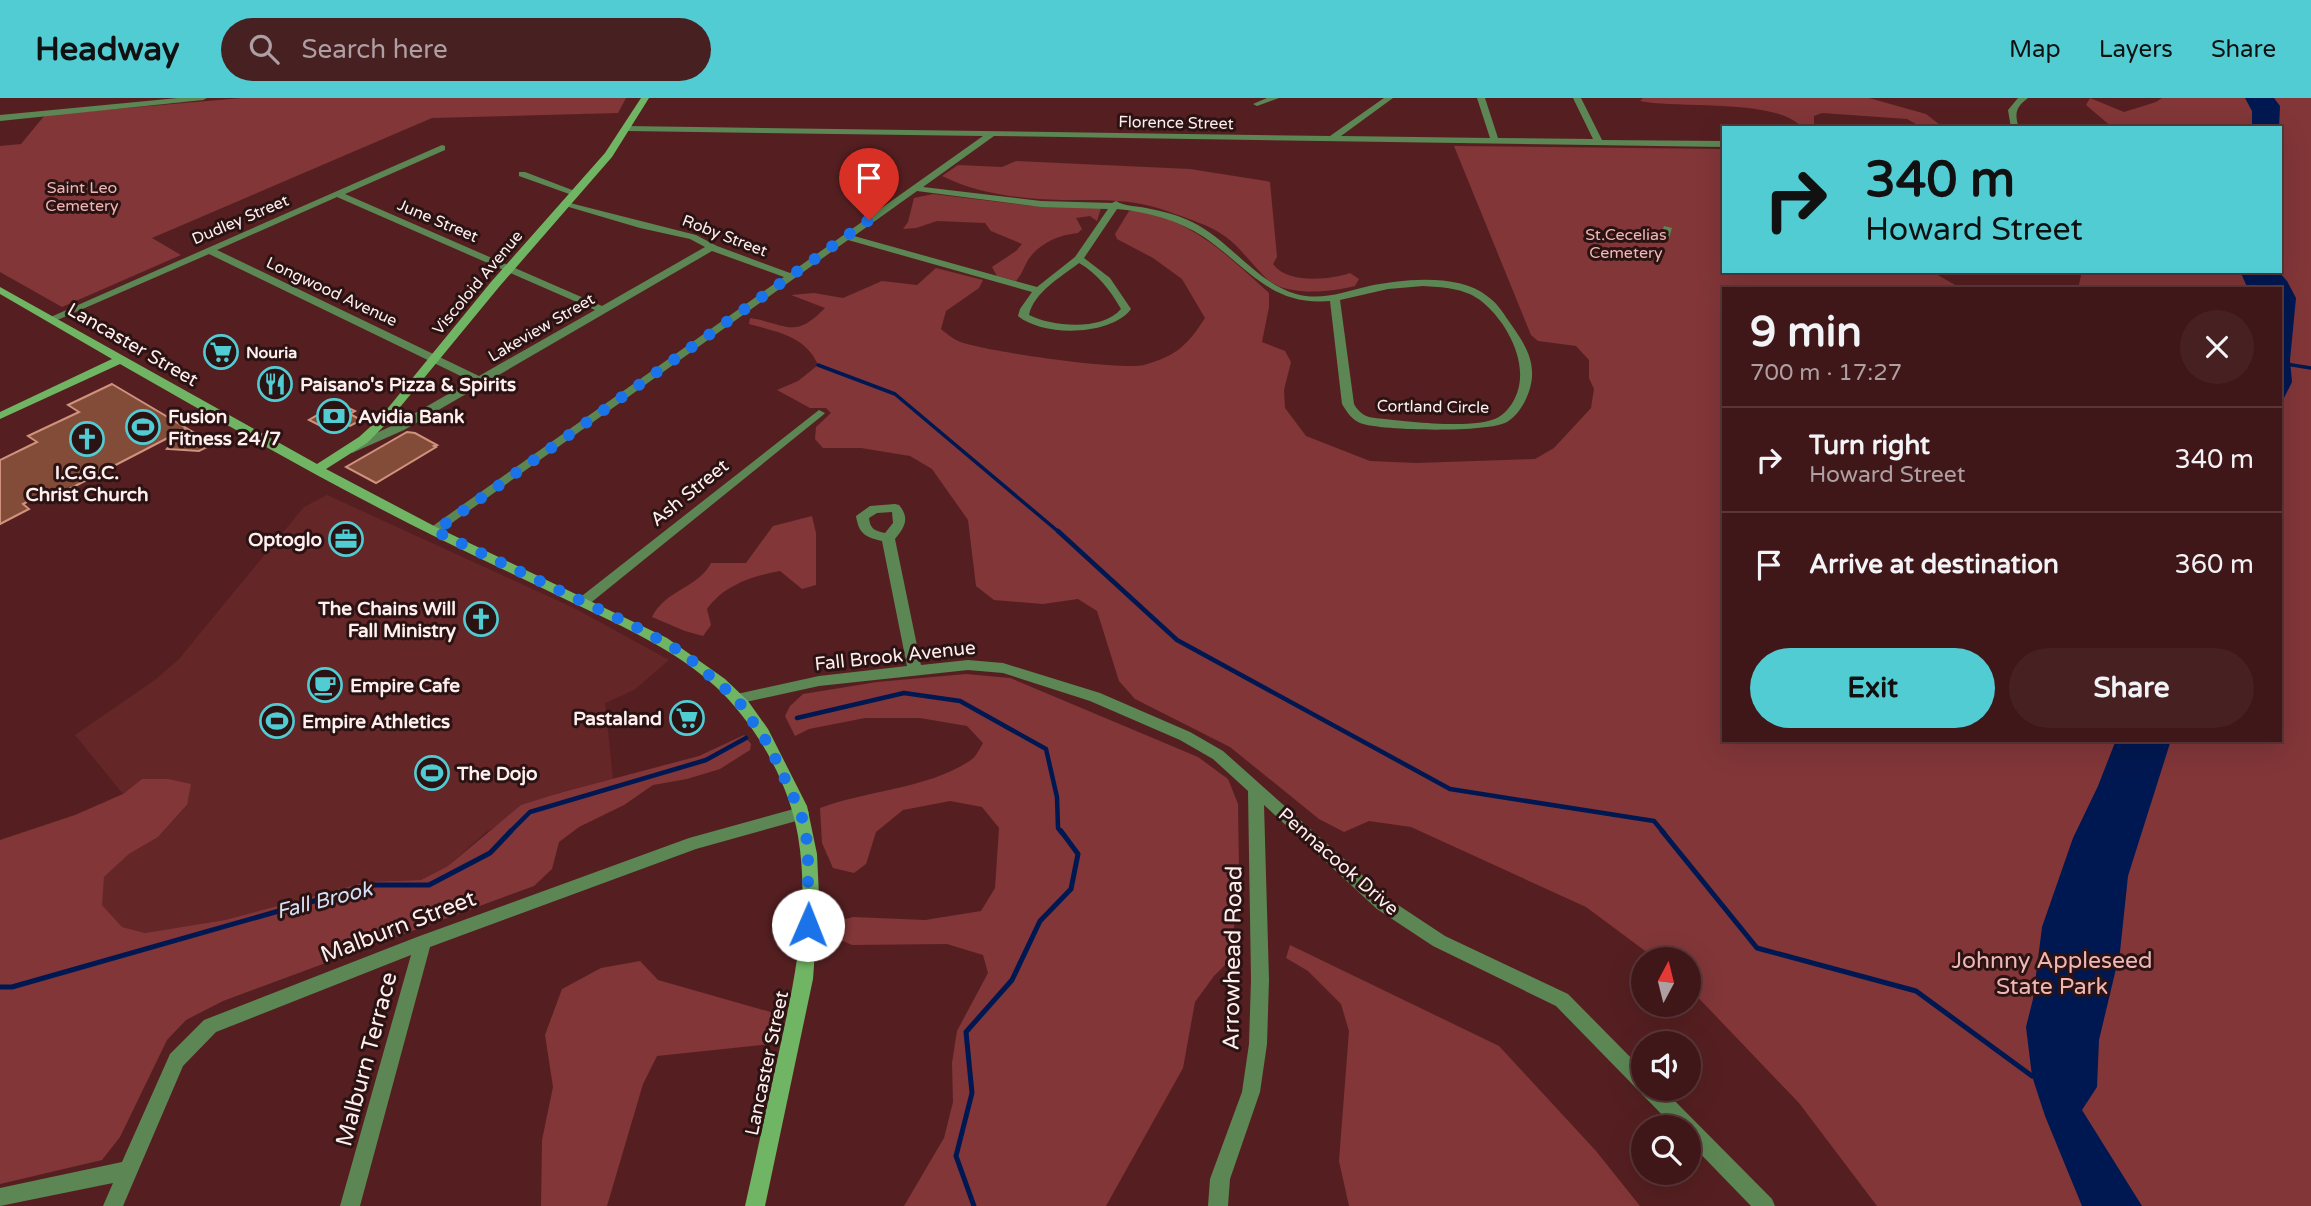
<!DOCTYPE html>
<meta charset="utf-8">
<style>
body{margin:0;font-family:"Varela Round",sans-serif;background:#472022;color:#f1f3f6;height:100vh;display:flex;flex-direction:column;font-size:26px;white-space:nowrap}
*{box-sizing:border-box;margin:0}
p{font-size:23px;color:#ae9fa2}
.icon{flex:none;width:38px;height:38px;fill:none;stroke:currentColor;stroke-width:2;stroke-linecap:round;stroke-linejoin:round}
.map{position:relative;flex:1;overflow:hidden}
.sheet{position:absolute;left:1722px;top:189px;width:560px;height:455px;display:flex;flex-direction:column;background:#401719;border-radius:0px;box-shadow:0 7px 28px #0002,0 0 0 2px #593638}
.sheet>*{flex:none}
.guide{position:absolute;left:1722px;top:28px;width:560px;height:147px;border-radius:0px;box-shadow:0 7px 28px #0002,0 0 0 2px #593638;background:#51ccd3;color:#111;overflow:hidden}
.needle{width:46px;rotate:7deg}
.fabs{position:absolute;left:1631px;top:849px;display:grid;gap:14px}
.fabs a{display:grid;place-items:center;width:70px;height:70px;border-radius:50%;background:#401719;box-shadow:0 7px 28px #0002,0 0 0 2px #593638;font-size:35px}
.pin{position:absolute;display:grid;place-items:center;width:60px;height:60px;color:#fff;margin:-72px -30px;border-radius:50% 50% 50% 0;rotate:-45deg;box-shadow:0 0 7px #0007}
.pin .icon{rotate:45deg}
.me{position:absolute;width:77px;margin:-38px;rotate:1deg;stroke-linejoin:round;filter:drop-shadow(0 0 5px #0008)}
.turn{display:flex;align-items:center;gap:24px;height:147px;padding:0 28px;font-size:32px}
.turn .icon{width:91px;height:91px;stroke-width:2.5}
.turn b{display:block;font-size:49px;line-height:60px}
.round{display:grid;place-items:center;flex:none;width:74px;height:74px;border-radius:37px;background:#472022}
.overview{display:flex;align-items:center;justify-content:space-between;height:119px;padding:0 28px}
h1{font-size:42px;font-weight:800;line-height:52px}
.button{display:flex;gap:14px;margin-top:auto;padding:14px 28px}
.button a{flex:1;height:80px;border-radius:42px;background:#51ccd3;color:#111;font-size:28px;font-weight:800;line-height:80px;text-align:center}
.button a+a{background:#472022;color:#f1f3f6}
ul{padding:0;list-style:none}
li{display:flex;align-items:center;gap:21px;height:105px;padding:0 28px;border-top:2px solid #593638}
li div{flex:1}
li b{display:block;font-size:26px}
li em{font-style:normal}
header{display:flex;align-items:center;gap:42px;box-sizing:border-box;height:98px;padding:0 35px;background:#51ccd3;color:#111}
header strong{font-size:33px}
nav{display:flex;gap:38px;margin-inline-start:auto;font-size:24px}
.search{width:490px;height:63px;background:#472022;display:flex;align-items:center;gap:18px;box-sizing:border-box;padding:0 24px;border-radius:38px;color:#ae9fa2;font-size:26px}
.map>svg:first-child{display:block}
.built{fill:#652628}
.green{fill:#823638}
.water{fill:#001851}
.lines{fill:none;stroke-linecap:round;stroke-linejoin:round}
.stream-far2{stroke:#001851;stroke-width:3.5}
.stream-far1{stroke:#001851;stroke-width:4.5}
.stream{stroke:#001851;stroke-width:5}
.building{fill:#834c38;stroke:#cf927c;stroke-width:2}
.street{fill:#5c8754;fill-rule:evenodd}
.secondary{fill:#70b564;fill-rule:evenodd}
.route{stroke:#1a73e8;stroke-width:12;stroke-dasharray:0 21.6}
.labels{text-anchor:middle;stroke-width:6;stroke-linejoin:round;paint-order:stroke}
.far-street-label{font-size:16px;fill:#feefee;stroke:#2b1313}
.far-park-label{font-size:16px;fill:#efb6b4;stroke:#2b1313}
.far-poi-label{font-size:16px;font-weight:bold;fill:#feefee;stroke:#2b1313;text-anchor:start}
.street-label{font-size:19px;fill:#feefee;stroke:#2b1313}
.poi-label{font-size:19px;font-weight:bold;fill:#feefee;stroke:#2b1313;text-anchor:start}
.water-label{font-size:21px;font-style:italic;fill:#d3e0f6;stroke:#2b1313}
.near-street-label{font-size:23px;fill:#feefee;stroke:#2b1313}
.near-park-label{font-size:23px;fill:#efb6b4;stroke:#2b1313}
</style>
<header>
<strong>Headway</strong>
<div class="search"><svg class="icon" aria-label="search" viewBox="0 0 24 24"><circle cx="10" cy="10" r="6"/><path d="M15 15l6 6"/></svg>Search here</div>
<nav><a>Map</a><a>Layers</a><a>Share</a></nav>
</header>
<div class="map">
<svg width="2311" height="1108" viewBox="0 0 2311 1108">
<rect width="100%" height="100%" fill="#551f21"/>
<path class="built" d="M327,397l249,114 93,51 -35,30 -29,13 8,76 -55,14 -72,39 -38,34 -27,14 -55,2 -141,38 -80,13 -23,-6 -21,-23 3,-27 25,-23 29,-17 29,-31 -45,-27 -19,15 -48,-59 80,-55 24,-21 125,-152z"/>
<path class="green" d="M242,0h384l-8,15 -186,5 -280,120 29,17 -119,52 -62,-35v-126l21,-2 24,-29z
M1643,0h226l57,16 18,14h-21l-16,-9 -85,-6 -8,3v12h-12c-22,-30 -124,-19 -162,-27z
M2090,0l34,14 32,-10 6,-4h149v1108h-434l-78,-103 -110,-115v-29h-33l-70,-52 -175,-80 -42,-6 -25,11 -25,-13 -89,-72 -95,-48 -16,-18 -22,-70 -19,-12 -35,5 -49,-4 -18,-14 -8,-66 -36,-51 -22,-13 -49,-8h-38l-8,-9 1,-12 15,-14 -5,-5h-16l-33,-18 21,-9 20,-16c-12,-29 -41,-33 -69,-41l1,-6c38,6 44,22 75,-10l-34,-13 23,-2 29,5 39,-17 35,4 19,-17 47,12 -4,8 -33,23 -5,18c5,4 11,9 17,12 23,10 164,30 186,24 32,-9 43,-19 61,-47l-23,-39 -29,-21 -36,-19 -2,-5 14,-23 7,-1c58,11 91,45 133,83v14l-7,35 23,9 6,11 -7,28 1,18 21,28 64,25 46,2 119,-4 19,-11 37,-40 3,-19 -5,-11v-18l-13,-14 -38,-5 -7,-6 -77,-189 270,3v122h207l31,18h-238v451h556v-451h-202l4,-18h198v-143h-167l-27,-23z
M1016,63l174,8 76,12 4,1 7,75 -4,7c14,20 57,16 77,9l9,6 -4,7c-22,6 -69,11 -88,-7 -14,-13 -25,-30 -41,-42 -16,-12 -40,-19 -59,-26 -35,-13 -68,-11 -105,-11 -41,-1 -84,-6 -120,-24l16,-11 44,2z
M933,96l100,12 68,2 -4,13 -7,-5 -14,2 6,11 -4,4c-19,2 -39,10 -50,27 -4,7 -6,14 -12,21l-19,-5 -5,-9 24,-16 6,-7 -31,-13 -6,-8 -48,-2 -21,7 -13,1 5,-7 6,-24z
M812,418l4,17v52l-14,4 -22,-18c-28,5 -56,14 -73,38l4,16 -8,11 -18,-5 -33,-14c13,-27 46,-29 59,-54h35l27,-37z
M966,576l44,4 188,79 30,22 10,25 1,67 -8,88 -17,17 -19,26 -12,66 -77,138h-202l40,-68 9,-36 -1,-39 5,-32 31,-58 -5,-18 -36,-11 -95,1 -18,-8 1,-15 18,-5 72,3 56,-9 14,-23 4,-60 -17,-21 -32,-6 -47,9 -27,22 -10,32 -12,9 -21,-5 -11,-25 -2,-35c48,-18 108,-19 151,-48 5,-3 9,-12 12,-17l-16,-17 -47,-8h-55l-56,11 -14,7 -10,-20 5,-10 13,-12 74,-12z
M744,637l7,9 -1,6 -30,19 -33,10 -34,6 -29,20 -45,22 -20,15 -7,27 -18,17 -311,115 -37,19 -19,20 -47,97 -18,23 -102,24v-344l75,-25 48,-21 19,-15h26l23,5 -4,21 -29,32 -29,17 -25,23 -2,28 20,22 23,6 80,-13 141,-38 55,-2 27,-14 73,-61 42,-13 136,-36z
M1290,847l209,101 97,105 44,55h-291l-10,-45 10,-130 -8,-27 -33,-33 -22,-13z
M640,863l18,19 123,35 -9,29 -115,12 -14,28 -36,122h-66l1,-66 11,-53 -8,-52 17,-46 39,-21z"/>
<path class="water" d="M2245,0h29l6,8 -1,22h-27v-17z
M2240,173h38l9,10 9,17 -6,62 2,22 -12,24v-117h-32z
M2116,642h55l-43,136 -8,76 -21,88 -2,47 -15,23 60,96h-60l-37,-90 -13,-40 -6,-49 7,-28 9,-72 31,-89 25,-52z"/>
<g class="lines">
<path class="stream-far2" d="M2280,265l31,5
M818,267l77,29 165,139"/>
<path class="stream-far1" d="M1058,433l119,109 273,149 204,32 10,12
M797,620l107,-25 56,8 86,48 11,48 1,31 4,5
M509,735l21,-21 176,-52 40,-22"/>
<path class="stream" d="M1662,733l95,117 159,43 116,85
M0,889h12l358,-102h59l61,-32 21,-22
M974,1108l-18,-50 16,-63 -6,-61 46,-52 28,-59 31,-32 7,-35 -17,-23"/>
</g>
<path class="building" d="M112,286l101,60 -14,7 -32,-2 18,-20 -133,69 -8,-5 -21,11 6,5 -29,15v-64l37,-18 -9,-6 51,-24 -11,-7z
M338,305l17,8 -5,3 11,6 -11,6 -12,-5 -13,7 -16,-8z
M407,334l8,1 22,12 -3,1 2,1 -60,36 -30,-16z"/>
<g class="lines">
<path class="street" d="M178,0h29l-4,2 -203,21v-6z
M1267,0h12l-22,8 -4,-2z
M1384,0h9l-52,38 149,2 -13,-40h8l13,40 95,1 -20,-41h8l21,42 122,1v6l-730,-11 -71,51 118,14 71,2 4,-2c8,5 20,5 30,7 16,3 32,7 46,14 38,18 63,60 104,72 25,7 48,-2 73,-8 33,-7 90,-13 118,10 9,6 15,15 21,24 10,14 24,33 24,52 1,17 -10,41 -25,50 -20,11 -126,9 -147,1 -9,-4 -13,-11 -18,-19l-12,-103c-60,5 -82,-34 -126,-64 -26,-17 -56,-25 -87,-28l-33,49 26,20 21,31c-20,27 -88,28 -113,7l2,-7 12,-17 -184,-52 -413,295 -5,-1 -1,-3 1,-3 354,-251 -72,-26 -308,179 -52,23 -6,-4 2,-3 48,-22 75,-43 -262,-127 -154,67h-8l-1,-2 396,-174 3,1v4l-100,44 257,112 103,-59 -15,-8 -50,-11 -78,-23v-4l134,34 21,11 73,27 193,-137 -355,-5 -4,-3 1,-2 705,10zM917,93l124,16 67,2 -33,48 -38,30 -183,-51zM337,99l258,113 -116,66 -262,-126zM1079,165c19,11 31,27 42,46 -19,22 -68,18 -92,6 5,-23 32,-38 50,-52zM1423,188c19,1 41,2 57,14 27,21 51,65 35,98 -4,8 -10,16 -18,20 -24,12 -93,3 -122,0 -10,-1 -16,-5 -21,-14l-14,-104 48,-11z
M2018,0h10c-12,9 -14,15 -9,30h-8l-3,-18z
M519,74h6l55,21 -8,2 -53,-19z
M1664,128l8,2 -3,10 -17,3v-4l9,-3z
M819,312l6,3 -2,2 -235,190h-10l-2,-3 2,-3z
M895,406l4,1c11,13 6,22 -4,34l26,126 47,-5 35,3 97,30 90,39 33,19 166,148 56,37 123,58 75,76v18h19l110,111 3,7h-24l-62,-64v-15h-15l-118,-121 -123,-60 -56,-37 -113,-104 5,175 -2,64 -7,48 -30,87 -2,27h-20l2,-27 32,-87 7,-48 2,-64 -3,-189 -35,-32 -33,-19 -90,-39 -87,-28 -35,-3 -149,16 -82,18 -5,-1 -2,-4 2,-4 5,-1 82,-18 88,-10 -25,-125c-17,-4 -23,-7 -26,-25l14,-10zM892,414l1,11 -8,10c-10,-2 -15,-4 -16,-15l8,-5z
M801,709l6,1 2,5 -2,5 -111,31 -266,98 -70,259h-20l71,-251 -195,77 -33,34 -60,140h-20l10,-23 -113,23v-18l122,-26 48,-108 34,-34 213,-83 272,-99z"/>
<path class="secondary" d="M641,0h8l-37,59 -113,130 -112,136 -20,20 -41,26 110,58 231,111 58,41 23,22 20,28 39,77 10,48 2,42 -6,83 -48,227h-20c11,-48 21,-96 32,-145 16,-74 34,-149 21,-225 -9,-54 -43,-113 -82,-149 -42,-38 -94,-61 -143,-84 -43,-21 -86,-41 -129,-62 -110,-54 -217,-116 -324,-177l-120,55v-7l112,-53 -112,-65v-7l317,177 42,-27 20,-18 112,-137 114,-129z"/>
</g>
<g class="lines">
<path class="route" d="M808,827v-79l-7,-33 -32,-68 -32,-46 -54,-46 -45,-25 -203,-97 434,-311"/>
</g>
<defs>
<g id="supermarket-ring" transform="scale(1.75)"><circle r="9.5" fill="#2b1313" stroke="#51ccd3" stroke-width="1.5"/><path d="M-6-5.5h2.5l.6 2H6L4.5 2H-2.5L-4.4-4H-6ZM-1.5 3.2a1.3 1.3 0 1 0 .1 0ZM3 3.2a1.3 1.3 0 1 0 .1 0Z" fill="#51ccd3"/></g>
<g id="restaurant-ring" transform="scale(1.75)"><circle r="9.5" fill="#2b1313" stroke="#51ccd3" stroke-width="1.5"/><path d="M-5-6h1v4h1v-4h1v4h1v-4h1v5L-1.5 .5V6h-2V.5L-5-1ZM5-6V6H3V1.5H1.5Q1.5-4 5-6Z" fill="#51ccd3"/></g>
<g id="bank-ring" transform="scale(1.75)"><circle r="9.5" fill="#2b1313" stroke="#51ccd3" stroke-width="1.5"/><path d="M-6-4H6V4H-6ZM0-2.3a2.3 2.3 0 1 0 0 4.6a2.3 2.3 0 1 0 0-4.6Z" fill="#51ccd3"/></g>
<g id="stadium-ring" transform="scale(1.75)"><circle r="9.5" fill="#2b1313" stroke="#51ccd3" stroke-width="1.5"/><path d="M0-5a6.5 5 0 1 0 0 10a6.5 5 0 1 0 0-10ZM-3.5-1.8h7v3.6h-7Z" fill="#51ccd3"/></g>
<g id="church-ring" transform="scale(1.75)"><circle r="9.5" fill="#2b1313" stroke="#51ccd3" stroke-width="1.5"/><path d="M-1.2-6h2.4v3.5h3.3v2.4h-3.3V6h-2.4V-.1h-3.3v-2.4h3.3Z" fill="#51ccd3"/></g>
<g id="office-ring" transform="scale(1.75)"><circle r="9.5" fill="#2b1313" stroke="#51ccd3" stroke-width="1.5"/><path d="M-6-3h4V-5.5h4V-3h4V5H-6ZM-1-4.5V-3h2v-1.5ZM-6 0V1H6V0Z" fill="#51ccd3"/></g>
<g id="cafe-ring" transform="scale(1.75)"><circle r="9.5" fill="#2b1313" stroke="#51ccd3" stroke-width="1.5"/><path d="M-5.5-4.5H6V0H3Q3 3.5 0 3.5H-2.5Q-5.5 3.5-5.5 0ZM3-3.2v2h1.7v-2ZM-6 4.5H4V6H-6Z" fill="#51ccd3"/></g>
</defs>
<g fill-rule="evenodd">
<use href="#supermarket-ring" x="221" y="254"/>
<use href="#restaurant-ring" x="275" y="286"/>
<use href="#bank-ring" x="334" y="318"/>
<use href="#stadium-ring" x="143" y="329"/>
<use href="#church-ring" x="87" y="341"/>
<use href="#office-ring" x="346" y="441"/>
<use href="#church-ring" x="481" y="521"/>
<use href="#cafe-ring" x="325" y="587"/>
<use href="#supermarket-ring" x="687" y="620"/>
<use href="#stadium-ring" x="277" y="623"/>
<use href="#stadium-ring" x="432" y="675"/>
</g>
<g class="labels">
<g class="far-street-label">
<text transform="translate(1176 24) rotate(1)" y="6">Florence Street</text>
<text transform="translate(240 121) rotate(-23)" y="6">Dudley Street</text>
<text transform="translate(438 122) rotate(23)" y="6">June Street</text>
<text transform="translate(725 137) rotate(21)" y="6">Roby Street</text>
<text transform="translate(477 184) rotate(-50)" y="6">Viscoloid Avenue</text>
<text transform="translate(332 193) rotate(25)" y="6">Longwood Avenue</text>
<text transform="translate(541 229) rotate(-30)" y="6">Lakeview Street</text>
<text transform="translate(1433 308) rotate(1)" y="6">Cortland Circle</text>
</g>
<g class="far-park-label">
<text x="82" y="95">Saint Leo<tspan x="82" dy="18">Cemetery</tspan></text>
<text x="1626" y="142">St.Cecelias<tspan x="1626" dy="18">Cemetery</tspan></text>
</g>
<g class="far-poi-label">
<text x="246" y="260">Nouria</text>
</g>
<g class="street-label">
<text transform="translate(133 246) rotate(30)" y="7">Lancaster Street</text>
<text transform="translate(689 394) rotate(-39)" y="7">Ash Street</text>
<text transform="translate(895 557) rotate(-6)" y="7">Fall Brook Avenue</text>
<text transform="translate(1339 763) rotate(41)" y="7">Pennacook Drive</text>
<text transform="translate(766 965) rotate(-78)" y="7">Lancaster Street</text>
</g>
<g class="poi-label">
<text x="300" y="293">Paisano's Pizza &amp; Spirits</text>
<text x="168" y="325">Fusion<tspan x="168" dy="22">Fitness 24/7</tspan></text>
<text x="358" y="325">Avidia Bank</text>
<text x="87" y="381" text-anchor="middle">I.C.G.C.<tspan x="87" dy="22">Christ Church</tspan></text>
<text x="322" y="448" text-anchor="end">Optoglo</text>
<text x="456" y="517" text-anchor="end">The Chains Will<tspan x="456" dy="22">Fall Ministry</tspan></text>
<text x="350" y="594">Empire Cafe</text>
<text x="662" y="627" text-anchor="end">Pastaland</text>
<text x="302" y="630">Empire Athletics</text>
<text x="457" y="682">The Dojo</text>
</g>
<g class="water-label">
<text transform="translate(324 802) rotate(-14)" y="7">Fall Brook</text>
</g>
<g class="near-street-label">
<text transform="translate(398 828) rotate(-21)" y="8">Malburn Street</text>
<text transform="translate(1232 860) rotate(-89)" y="8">Arrowhead Road</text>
<text transform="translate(366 961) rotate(-75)" y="8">Malburn Terrace</text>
</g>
<g class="near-park-label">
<text x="2052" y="870">Johnny Appleseed<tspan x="2052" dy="26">State Park</tspan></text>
</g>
</g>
</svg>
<div class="fabs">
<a><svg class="needle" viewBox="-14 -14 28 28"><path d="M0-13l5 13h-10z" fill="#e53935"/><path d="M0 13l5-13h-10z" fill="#ae9fa2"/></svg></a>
<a><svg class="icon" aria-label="sound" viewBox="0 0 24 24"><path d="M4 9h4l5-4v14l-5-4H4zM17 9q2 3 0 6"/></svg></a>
<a><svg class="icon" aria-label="search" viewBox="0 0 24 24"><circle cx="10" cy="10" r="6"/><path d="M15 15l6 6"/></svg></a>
</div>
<div class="pin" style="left:869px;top:122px;background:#d93025"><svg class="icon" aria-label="arrive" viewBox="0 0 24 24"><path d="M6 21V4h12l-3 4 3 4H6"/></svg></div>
<svg class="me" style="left:808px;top:827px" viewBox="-20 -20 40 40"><circle r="19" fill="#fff"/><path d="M0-13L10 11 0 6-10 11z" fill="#1a73e8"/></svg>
<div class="guide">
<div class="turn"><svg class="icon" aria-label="right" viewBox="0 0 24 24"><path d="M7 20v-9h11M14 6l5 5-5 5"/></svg><div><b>340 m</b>Howard Street</div></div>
</div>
<section class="sheet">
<div class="overview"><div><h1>9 min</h1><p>700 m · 17:27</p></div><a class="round"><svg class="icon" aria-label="close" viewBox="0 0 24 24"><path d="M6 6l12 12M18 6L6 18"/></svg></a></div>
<ul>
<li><svg class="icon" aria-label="right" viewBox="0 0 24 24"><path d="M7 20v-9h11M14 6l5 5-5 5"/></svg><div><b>Turn right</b><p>Howard Street</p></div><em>340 m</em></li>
<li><svg class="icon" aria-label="arrive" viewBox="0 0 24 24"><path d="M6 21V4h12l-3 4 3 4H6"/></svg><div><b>Arrive at destination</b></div><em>360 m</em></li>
</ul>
<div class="button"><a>Exit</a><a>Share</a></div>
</section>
</div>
